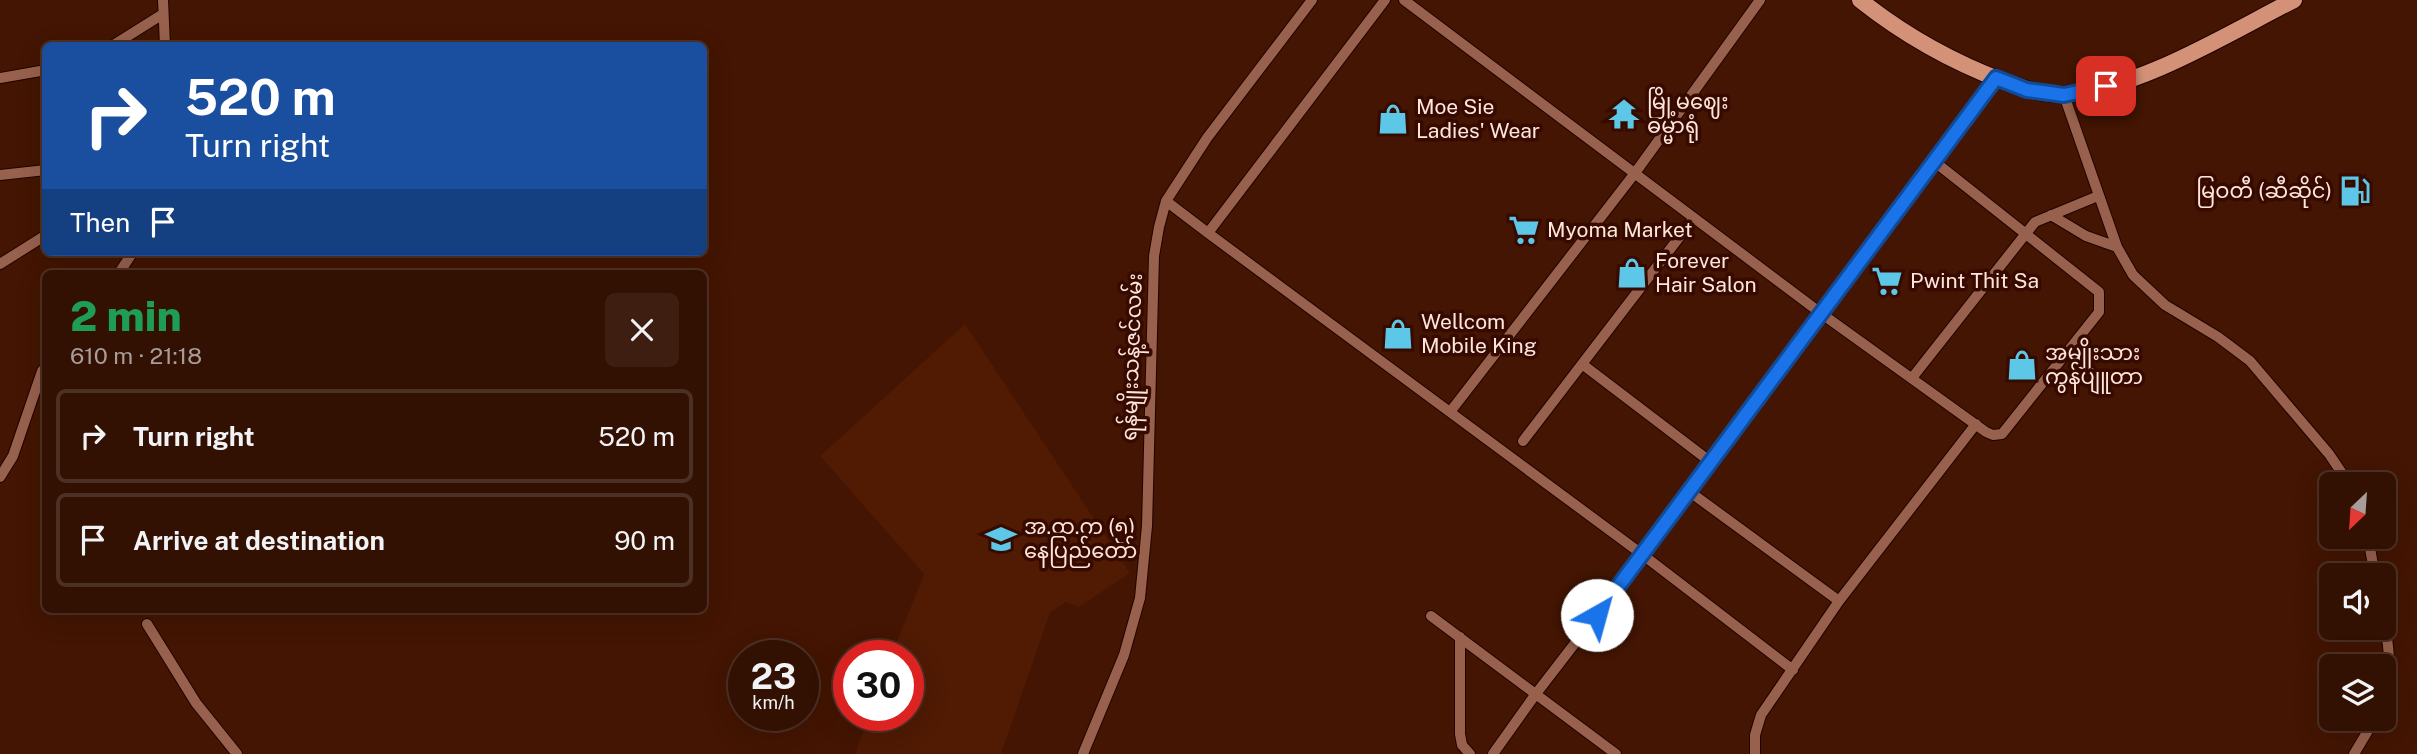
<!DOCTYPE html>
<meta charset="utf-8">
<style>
body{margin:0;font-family:"Public Sans","Noto Sans Myanmar",sans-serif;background:#3d1e11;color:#f1f3f6;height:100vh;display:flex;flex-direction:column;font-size:26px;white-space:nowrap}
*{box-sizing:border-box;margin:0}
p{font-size:23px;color:#a89d99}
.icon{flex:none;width:38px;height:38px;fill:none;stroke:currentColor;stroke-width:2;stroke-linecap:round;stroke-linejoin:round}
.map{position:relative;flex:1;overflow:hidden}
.details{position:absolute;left:42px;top:270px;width:665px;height:343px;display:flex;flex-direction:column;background:#321002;border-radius:10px;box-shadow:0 7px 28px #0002,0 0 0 2px #4d3024}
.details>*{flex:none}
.banner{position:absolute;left:42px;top:42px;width:665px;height:214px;border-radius:10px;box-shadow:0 7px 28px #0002,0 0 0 2px #4d3024;background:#1a4fa0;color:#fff;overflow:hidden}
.needle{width:46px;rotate:205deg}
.tools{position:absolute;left:2319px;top:472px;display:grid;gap:14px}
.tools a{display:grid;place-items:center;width:77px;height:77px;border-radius:10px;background:#321002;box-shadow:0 7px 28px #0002,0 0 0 2px #4d3024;font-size:35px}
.speed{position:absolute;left:728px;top:640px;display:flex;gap:14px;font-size:35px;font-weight:700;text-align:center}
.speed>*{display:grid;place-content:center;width:91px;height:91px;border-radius:50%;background:#321002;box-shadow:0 7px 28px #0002,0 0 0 2px #4d3024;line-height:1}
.speed small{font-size:18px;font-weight:400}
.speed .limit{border:10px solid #d22;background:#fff;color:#111}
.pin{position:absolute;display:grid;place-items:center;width:60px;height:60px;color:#fff;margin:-30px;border-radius:14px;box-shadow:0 4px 10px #0006}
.me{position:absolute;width:77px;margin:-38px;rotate:38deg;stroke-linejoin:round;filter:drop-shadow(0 0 5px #0008)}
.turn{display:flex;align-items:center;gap:24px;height:147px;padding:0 28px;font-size:32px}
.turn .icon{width:91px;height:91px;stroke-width:2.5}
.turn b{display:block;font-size:49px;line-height:60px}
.then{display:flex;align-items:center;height:66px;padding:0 28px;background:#0003;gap:14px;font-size:26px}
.round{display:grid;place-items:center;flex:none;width:74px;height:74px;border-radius:10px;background:#3d1e11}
.summary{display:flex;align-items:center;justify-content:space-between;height:119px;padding:0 28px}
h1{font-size:42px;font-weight:800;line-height:52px;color:#1e9e55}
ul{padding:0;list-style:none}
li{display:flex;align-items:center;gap:21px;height:94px;margin:0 14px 10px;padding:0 14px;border:4px solid #4d3024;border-radius:10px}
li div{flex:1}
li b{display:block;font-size:26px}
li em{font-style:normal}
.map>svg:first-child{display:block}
.built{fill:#501a03}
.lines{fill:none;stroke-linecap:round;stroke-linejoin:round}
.minor-casing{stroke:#230300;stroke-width:12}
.trunk-casing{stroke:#230300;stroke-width:18}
.minor{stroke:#97614d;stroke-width:10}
.trunk{stroke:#d39178;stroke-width:16}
.route-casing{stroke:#114b97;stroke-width:18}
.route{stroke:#1a73e8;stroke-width:12}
.labels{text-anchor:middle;stroke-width:7;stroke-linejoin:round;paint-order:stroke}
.poi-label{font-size:21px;fill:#ffe5dc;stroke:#370a00;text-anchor:start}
.street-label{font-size:21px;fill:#ffe5dc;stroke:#370a00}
</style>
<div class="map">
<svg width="2417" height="754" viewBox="0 0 2417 754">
<rect width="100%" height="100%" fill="#431502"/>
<path class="built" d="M965,324l165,249 -51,34 -13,-5 -16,11 -49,141h-146l14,-38h39v-60h-17l33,-82 -104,-118z"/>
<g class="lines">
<g class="minor-casing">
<path id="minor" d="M163,0l2,46
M1404,0l418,314 164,118 7,3 9,-1 97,-122v-20l-164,-130
M112,46l51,-32
M0,78l46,-8
M2064,95l53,152 16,28 32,30 53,32 32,24 79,93 21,31
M0,175l46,-5
M1166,201l42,32 177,-233
M2051,215l35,21 31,11
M1208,233l435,322 150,115
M0,264l46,-29
M119,273l14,-21
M1582,364l130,99
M1912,378l123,-156 63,-26
M1450,412l185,-239 125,-173
M1523,441l171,-223
M0,477l13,-21 29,-85 4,-4
M1690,492l149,109
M2368,537l7,39
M1431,616l185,138
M2384,621c5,25 8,49 0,74
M147,624l49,79 41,51
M1460,637v97l2,11 8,9
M1083,754l41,-99 16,-57 7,-72 7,-270 5,-29 7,-26 41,-63 105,-138
M1493,754l42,-59 108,-140 353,-477
M1755,754v-19l6,-20 78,-114 137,-177
M2354,754l21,-35"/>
</g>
<g class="trunk-casing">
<path id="trunk" d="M1860,0c44,35 90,61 143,81 19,7 41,15 62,13 72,-4 164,-61 229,-94"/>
</g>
<use href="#minor" class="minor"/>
<use href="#trunk" class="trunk"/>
</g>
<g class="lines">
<g class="route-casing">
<path id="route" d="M1597,615l399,-537 31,12 37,5 42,-9"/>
</g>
<use href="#route" class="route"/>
</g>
<defs>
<g id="temple-bare" transform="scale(2.415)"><path d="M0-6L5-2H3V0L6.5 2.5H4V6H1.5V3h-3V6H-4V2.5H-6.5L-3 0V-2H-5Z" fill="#5dc7e8" stroke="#370a00" stroke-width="2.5" paint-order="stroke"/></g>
<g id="shop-bare" transform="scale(2.415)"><path d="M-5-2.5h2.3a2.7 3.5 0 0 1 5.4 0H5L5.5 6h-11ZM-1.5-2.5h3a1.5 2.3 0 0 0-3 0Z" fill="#5dc7e8" stroke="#370a00" stroke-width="2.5" paint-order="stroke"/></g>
<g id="fuel-bare" transform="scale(2.415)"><path d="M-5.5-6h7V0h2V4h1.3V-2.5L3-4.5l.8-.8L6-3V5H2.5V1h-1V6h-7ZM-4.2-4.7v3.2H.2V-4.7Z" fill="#5dc7e8" stroke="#370a00" stroke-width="2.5" paint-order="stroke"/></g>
<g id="supermarket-bare" transform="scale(2.415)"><path d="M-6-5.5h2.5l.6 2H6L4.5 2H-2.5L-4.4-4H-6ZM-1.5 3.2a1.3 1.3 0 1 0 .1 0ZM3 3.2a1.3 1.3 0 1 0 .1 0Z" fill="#5dc7e8" stroke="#370a00" stroke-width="2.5" paint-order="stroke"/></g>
<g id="school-bare" transform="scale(2.415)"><path d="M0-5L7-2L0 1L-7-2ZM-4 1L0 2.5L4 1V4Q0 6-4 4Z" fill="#5dc7e8" stroke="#370a00" stroke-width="2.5" paint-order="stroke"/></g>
</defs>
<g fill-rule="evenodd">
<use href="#temple-bare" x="1624" y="114"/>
<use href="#shop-bare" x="1393" y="119"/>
<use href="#fuel-bare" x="2355" y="191"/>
<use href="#supermarket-bare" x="1524" y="230"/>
<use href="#shop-bare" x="1632" y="273"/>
<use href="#supermarket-bare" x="1887" y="281"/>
<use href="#shop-bare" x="1398" y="334"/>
<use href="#shop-bare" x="2022" y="365"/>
<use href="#school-bare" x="1001" y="539"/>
</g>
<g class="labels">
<g class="poi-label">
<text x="1647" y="109">မြို့မဈေး<tspan x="1647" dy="24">ဓမ္မာရုံ</tspan></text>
<text x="1416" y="114">Moe Sie<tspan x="1416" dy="24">Ladies' Wear</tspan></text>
<text x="2332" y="198" text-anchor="end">မြဝတီ (ဆီဆိုင်)</text>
<text x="1547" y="237">Myoma Market</text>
<text x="1655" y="268">Forever<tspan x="1655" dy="24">Hair Salon</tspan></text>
<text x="1910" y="288">Pwint Thit Sa</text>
<text x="1421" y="329">Wellcom<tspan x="1421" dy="24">Mobile King</tspan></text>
<text x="2045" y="360">အမျိုးသား<tspan x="2045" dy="24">ကွန်ပျူတာ</tspan></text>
<text x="1024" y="534">အ.ထ.က (၅)<tspan x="1024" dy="24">နေပြည်တော်</tspan></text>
</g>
<g class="street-label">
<text transform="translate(1132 357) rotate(-88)" y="7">ရန်မျိုးသန့်ဇင်လမ်း</text>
</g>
</g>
</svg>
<div class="tools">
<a><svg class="needle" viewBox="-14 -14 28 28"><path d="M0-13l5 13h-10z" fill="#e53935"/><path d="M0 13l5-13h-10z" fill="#a89d99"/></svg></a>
<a><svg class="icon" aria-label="sound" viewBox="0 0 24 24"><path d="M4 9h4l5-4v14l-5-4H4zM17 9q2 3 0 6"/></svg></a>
<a><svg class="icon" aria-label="layers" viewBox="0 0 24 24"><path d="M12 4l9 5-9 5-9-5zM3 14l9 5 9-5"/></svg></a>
</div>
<div class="speed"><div>23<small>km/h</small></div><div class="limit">30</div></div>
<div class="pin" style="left:2106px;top:86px;background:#d93025"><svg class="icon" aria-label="arrive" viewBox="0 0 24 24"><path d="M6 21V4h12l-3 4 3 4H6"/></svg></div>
<svg class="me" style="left:1597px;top:615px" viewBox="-20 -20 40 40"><circle r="19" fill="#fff"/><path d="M0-13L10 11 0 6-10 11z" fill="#1a73e8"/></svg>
<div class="banner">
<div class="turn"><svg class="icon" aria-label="right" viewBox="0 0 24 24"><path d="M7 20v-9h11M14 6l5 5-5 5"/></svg><div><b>520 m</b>Turn right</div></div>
<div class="then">Then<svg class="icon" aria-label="arrive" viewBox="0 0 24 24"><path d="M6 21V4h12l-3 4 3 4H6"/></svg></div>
</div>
<section class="details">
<div class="summary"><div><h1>2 min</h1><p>610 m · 21:18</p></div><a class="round"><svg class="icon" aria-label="close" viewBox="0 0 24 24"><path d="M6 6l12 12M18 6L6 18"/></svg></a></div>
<ul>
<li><svg class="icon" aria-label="right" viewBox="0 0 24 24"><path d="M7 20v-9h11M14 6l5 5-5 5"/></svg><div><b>Turn right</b></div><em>520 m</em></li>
<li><svg class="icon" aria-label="arrive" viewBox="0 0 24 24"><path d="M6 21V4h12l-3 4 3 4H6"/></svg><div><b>Arrive at destination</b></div><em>90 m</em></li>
</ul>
</section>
</div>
